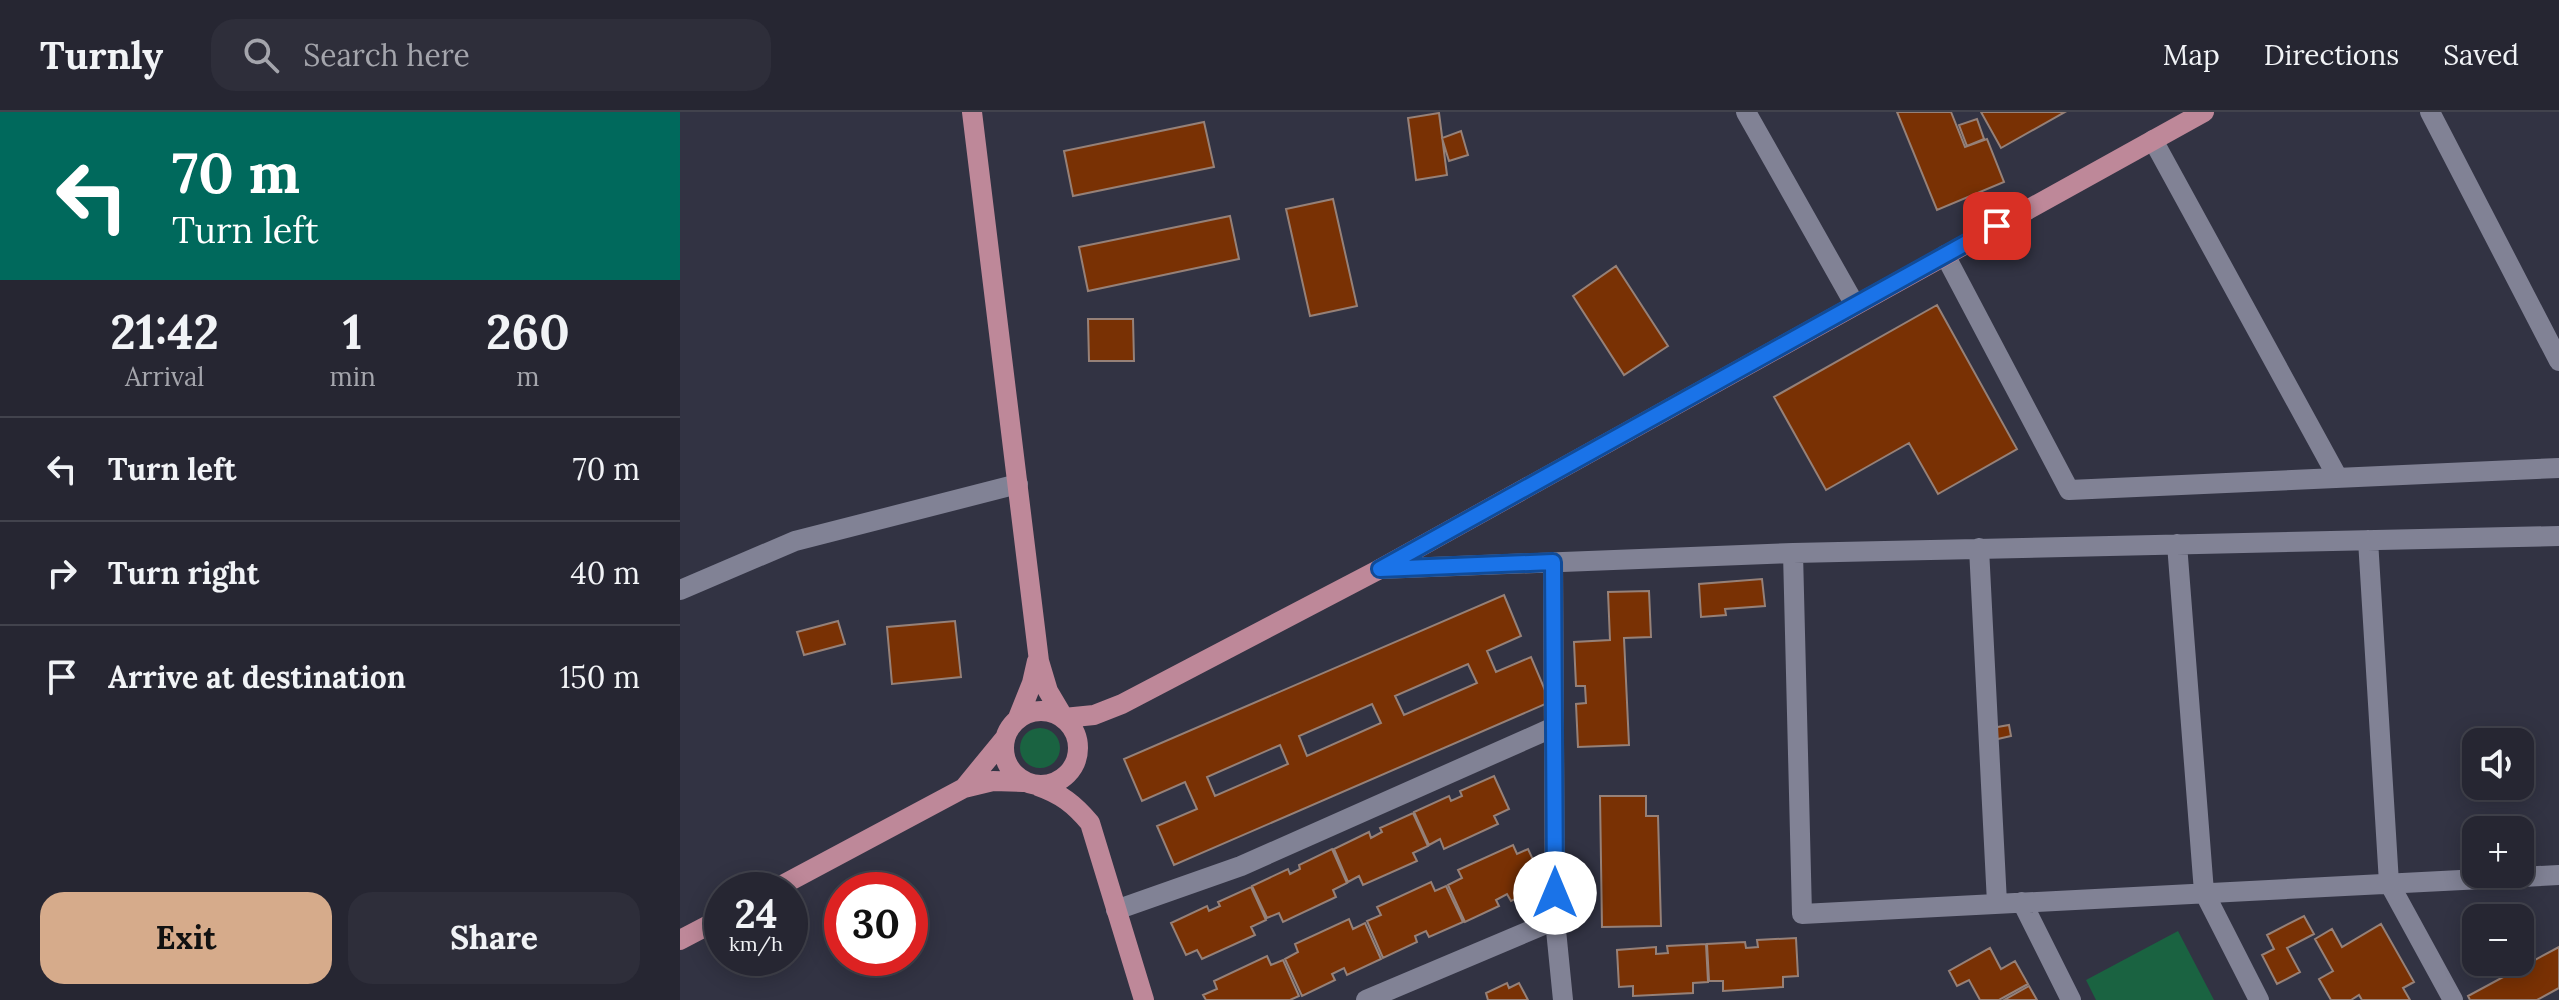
<!DOCTYPE html>
<meta charset="utf-8">
<style>
body{margin:0;font-family:Lora,serif;background:#2e2e3a;color:#f1f3f6;height:100vh;display:flex;flex-direction:column;font-size:30px;white-space:nowrap}
*{box-sizing:border-box;margin:0}
p{font-size:26px;color:#a4a5ac}
.icon{flex:none;width:44px;height:44px;fill:none;stroke:currentColor;stroke-width:2;stroke-linecap:round;stroke-linejoin:round}
.map{position:relative;flex:1;overflow:hidden}
.drawer{display:flex;flex-direction:column;background:#262632;width:680px}
.drawer>*{flex:none}
.hud{background:#00695c;color:#fff;overflow:hidden}
.buttons{position:absolute;left:1782px;top:616px;display:grid;gap:16px}
.buttons a{display:grid;place-items:center;width:72px;height:72px;border-radius:16px;background:#262632;box-shadow:0 4px 20px #0003,0 0 0 2px #42434d;font-size:40px}
.speed{position:absolute;left:24px;top:760px;display:flex;gap:16px;font-size:40px;font-weight:700;text-align:center}
.speed>*{display:grid;place-content:center;width:104px;height:104px;border-radius:50%;background:#262632;box-shadow:0 4px 20px #0003,0 0 0 2px #42434d;line-height:1}
.speed small{font-size:20px;font-weight:400}
.speed .limit{border:12px solid #d22;background:#fff;color:#111}
.pin{position:absolute;display:grid;place-items:center;width:68px;height:68px;color:#fff;margin:-34px;border-radius:16px;box-shadow:0 4px 12px #0006}
.me{position:absolute;width:88px;margin:-44px;rotate:0deg;stroke-linejoin:round;filter:drop-shadow(0 0 6px #0008)}
.turn{display:flex;align-items:center;gap:28px;height:168px;padding:0 40px;font-size:36px}
.turn .icon{width:104px;height:104px;stroke-width:2.5}
.turn b{display:block;font-size:56px;line-height:68px}
.eta{display:flex;justify-content:space-evenly;align-items:center;height:136px;text-align:center}
.eta b{font-size:48px;font-weight:700;line-height:56px}
.cta{display:flex;gap:16px;margin-top:auto;padding:16px 40px}
.cta a{flex:1;height:92px;border-radius:24px;background:#d6ab8b;color:#111;font-size:32px;font-weight:700;line-height:92px;text-align:center}
.cta a+a{background:#2e2e3a;color:#f1f3f6}
ul{padding:0;list-style:none}
li{display:flex;align-items:center;gap:24px;height:104px;padding:0 40px;border-top:2px solid #42434d}
li div{flex:1}
li b{display:block;font-size:30px}
li em{font-style:normal}
header{display:flex;align-items:center;gap:48px;box-sizing:border-box;height:112px;padding:0 40px;background:#262632;border-bottom:2px solid #42434d}
header strong{font-size:38px}
nav{display:flex;gap:44px;margin-inline-start:auto;font-size:28px}
.search{width:560px;height:72px;background:#2e2e3a;display:flex;align-items:center;gap:20px;box-sizing:border-box;padding:0 28px;border-radius:24px;color:#a4a5ac;font-size:30px}
main{display:flex;flex:1;min-height:0}
.map>svg:first-child{display:block}
.green{fill:#1a6341}
.building{fill:#793104;stroke:#968178;stroke-width:2;fill-rule:evenodd}
.lines{fill:none;stroke-linecap:round;stroke-linejoin:round}
.minor{stroke:#818295;stroke-width:20}
.major{stroke:#be8899;stroke-width:20}
.route-casing{stroke:#114b97;stroke-width:20}
.route{stroke:#1a73e8;stroke-width:14}
</style>
<header>
<strong>Turnly</strong>
<div class="search"><svg class="icon" aria-label="search" viewBox="0 0 24 24"><circle cx="10" cy="10" r="6"/><path d="M15 15l6 6"/></svg>Search here</div>
<nav><a>Map</a><a>Directions</a><a>Saved</a></nav>
</header>
<main>
<section class="drawer">
<div class="hud">
<div class="turn"><svg class="icon" aria-label="left" viewBox="0 0 24 24"><path d="M17 20v-9H6M10 6l-5 5 5 5"/></svg><div><b>70 m</b>Turn left</div></div>
</div>
<div class="eta">
<div><b>21:42</b><p>Arrival</p></div>
<div><b>1</b><p>min</p></div>
<div><b>260</b><p>m</p></div>
</div>
<ul>
<li><svg class="icon" aria-label="left" viewBox="0 0 24 24"><path d="M17 20v-9H6M10 6l-5 5 5 5"/></svg><div><b>Turn left</b></div><em>70 m</em></li>
<li><svg class="icon" aria-label="right" viewBox="0 0 24 24"><path d="M7 20v-9h11M14 6l5 5-5 5"/></svg><div><b>Turn right</b></div><em>40 m</em></li>
<li><svg class="icon" aria-label="arrive" viewBox="0 0 24 24"><path d="M6 21V4h12l-3 4 3 4H6"/></svg><div><b>Arrive at destination</b></div><em>150 m</em></li>
</ul>
<div class="cta"><a>Exit</a><a>Share</a></div>
</section>
<div class="map">
<svg width="1879" height="888" viewBox="0 0 1879 888">
<rect width="100%" height="100%" fill="#323343"/>
<path class="green" d="M340 636a20 20 0 1 1 40 0a20 20 0 1 1-40 0Z
M1498,819l36,69h-118l-10,-20z"/>
<path class="building" d="M1217,0h54l14,35 22,-8 17,43 -67,28z
M1301,0h84l-64,36z
M759,1l8,62 -31,5 -8,-62z
M1297,7l7,20 -17,7 -8,-21z
M524,10l10,45 -141,29 -9,-45z
M781,19l7,24 -19,6 -7,-23z
M653,87l24,107 -47,10 -24,-107z
M550,104l9,43 -151,32 -9,-44z
M936,154l52,80 -44,29 -51,-79z
M1257,193l80,144 -79,45 -29,-51 -83,47 -52,-93z
M408,207h45l1,42h-45z
M1082,467l3,27 -40,3 1,6 -25,2 -2,-33z
M969,479l2,46 -27,1 5,107 -51,2 -2,-43 10,-1 -1,-17h-9l-2,-44 36,-2 -2,-48z
M824,483l17,41 -34,15 9,21 35,-15 19,45 -376,163 -17,-39 40,-17 -12,-27 -43,19 -18,-42zM788,552l9,19 -73,32 -9,-19zM692,592l9,19 -74,33 -8,-20zM600,633l8,19 -73,32 -8,-19z
M158,509l7,23 -41,11 -7,-23z
M275,509l6,56 -69,7 -5,-57z
M1329,613l2,11 -22,5 -3,-12z
M814,664l15,33 -15,7 4,8 -54,25 -4,-10 -11,6 -15,-33 35,-16 2,5 11,-5 -2,-5z
M920,684h46v20h12l3,110 -59,1z
M733,701l15,33 -15,7 4,8 -54,24 -4,-9 -11,6 -14,-33 35,-17 2,6 11,-6 -2,-4z
M833,733l4,9 11,-5 17,36 -34,16 -4,-7 -11,6 3,6 -34,16 -17,-37 14,-7 -4,-8z
M652,737l15,34 -14,7 3,7 -53,25 -4,-9 -12,5 -15,-32 36,-17 2,5 10,-5 -1,-4z
M751,770l4,9 11,-5 17,36 -34,15 -3,-6 -11,5 2,6 -34,16 -16,-37 14,-6 -4,-8z
M571,775l15,33 -15,7 4,8 -53,24 -5,-9 -11,5 -15,-32 36,-17 2,5 11,-5 -2,-4z
M1624,804l10,18 -27,14 13,24 -23,12 -15,-29 12,-6 -7,-14z
M669,807l4,10 12,-6 16,36 -34,16 -3,-7 -12,6 3,6 -33,16 -17,-37 13,-7 -3,-8z
M1701,812l33,58 -11,6 7,12h-48l-3,-5 -8,5h-20l-12,-21 14,-8 -18,-32 17,-10 10,18z
M1116,826l2,38 -15,1v10l-60,4v-10h-14l-2,-37 38,-2 1,6 12,-1 -1,-7z
M1026,832l2,38 -15,1v10l-60,3v-10l-14,1 -2,-37 39,-3v7l12,-1 -1,-7z
M1879,835v41l-22,12h-67l-2,-4z
M1310,836l11,21 14,-8 13,23 -29,16h-19l-11,-20 -12,6 -8,-15z
M587,844l4,9 12,-5 16,36 -9,4h-84l-3,-5 14,-6 -3,-8z
M827,871l2,5 10,-5 9,17h-40l-2,-7z
M1349,874l8,14h-33z"/>
<g class="lines">
<path class="minor" d="M1066,0l109,193
M1750,0l129,249
M1473,28l185,338
M1265,143l124,235 490,-22
M1688,428l21,343 64,117
M1497,432l27,348 55,108
M1299,436l18,355
M1113,441l9,361 757,-39
M873,450l2,358 8,80
M700,457l413,-16 766,-17
M0,478l115,-49 223,-57
M1342,790l49,98
M436,798l125,-44 313,-139
M686,888l189,-80"/>
<path class="major" d="M292,0l67,549 9,30 16,27 30,-3 28,-11 258,-135 824,-457
M324 636a37 37 0 1 1 74 0a37 37 0 1 1-74 0Z
M338,606l14,-35 5,-22
M358,674c23,8 36,18 52,37l54,177
M284,676l41,-50
M93,778l191,-102 29,-7 30,1
M0,828l42,-22"/>
</g>
<g class="lines">
<g class="route-casing">
<path id="route" d="M875,781l-2,-331 -173,7 617,-343"/>
</g>
<use href="#route" class="route"/>
</g>
</svg>
<div class="buttons">
<a><svg class="icon" aria-label="sound" viewBox="0 0 24 24"><path d="M4 9h4l5-4v14l-5-4H4zM17 9q2 3 0 6"/></svg></a>
<a>+</a>
<a>−</a>
</div>
<div class="speed"><div>24<small>km/h</small></div><div class="limit">30</div></div>
<div class="pin" style="left:1317px;top:114px;background:#d93025"><svg class="icon" aria-label="arrive" viewBox="0 0 24 24"><path d="M6 21V4h12l-3 4 3 4H6"/></svg></div>
<svg class="me" style="left:875px;top:781px" viewBox="-20 -20 40 40"><circle r="19" fill="#fff"/><path d="M0-13L10 11 0 6-10 11z" fill="#1a73e8"/></svg>
</div>
</main>
